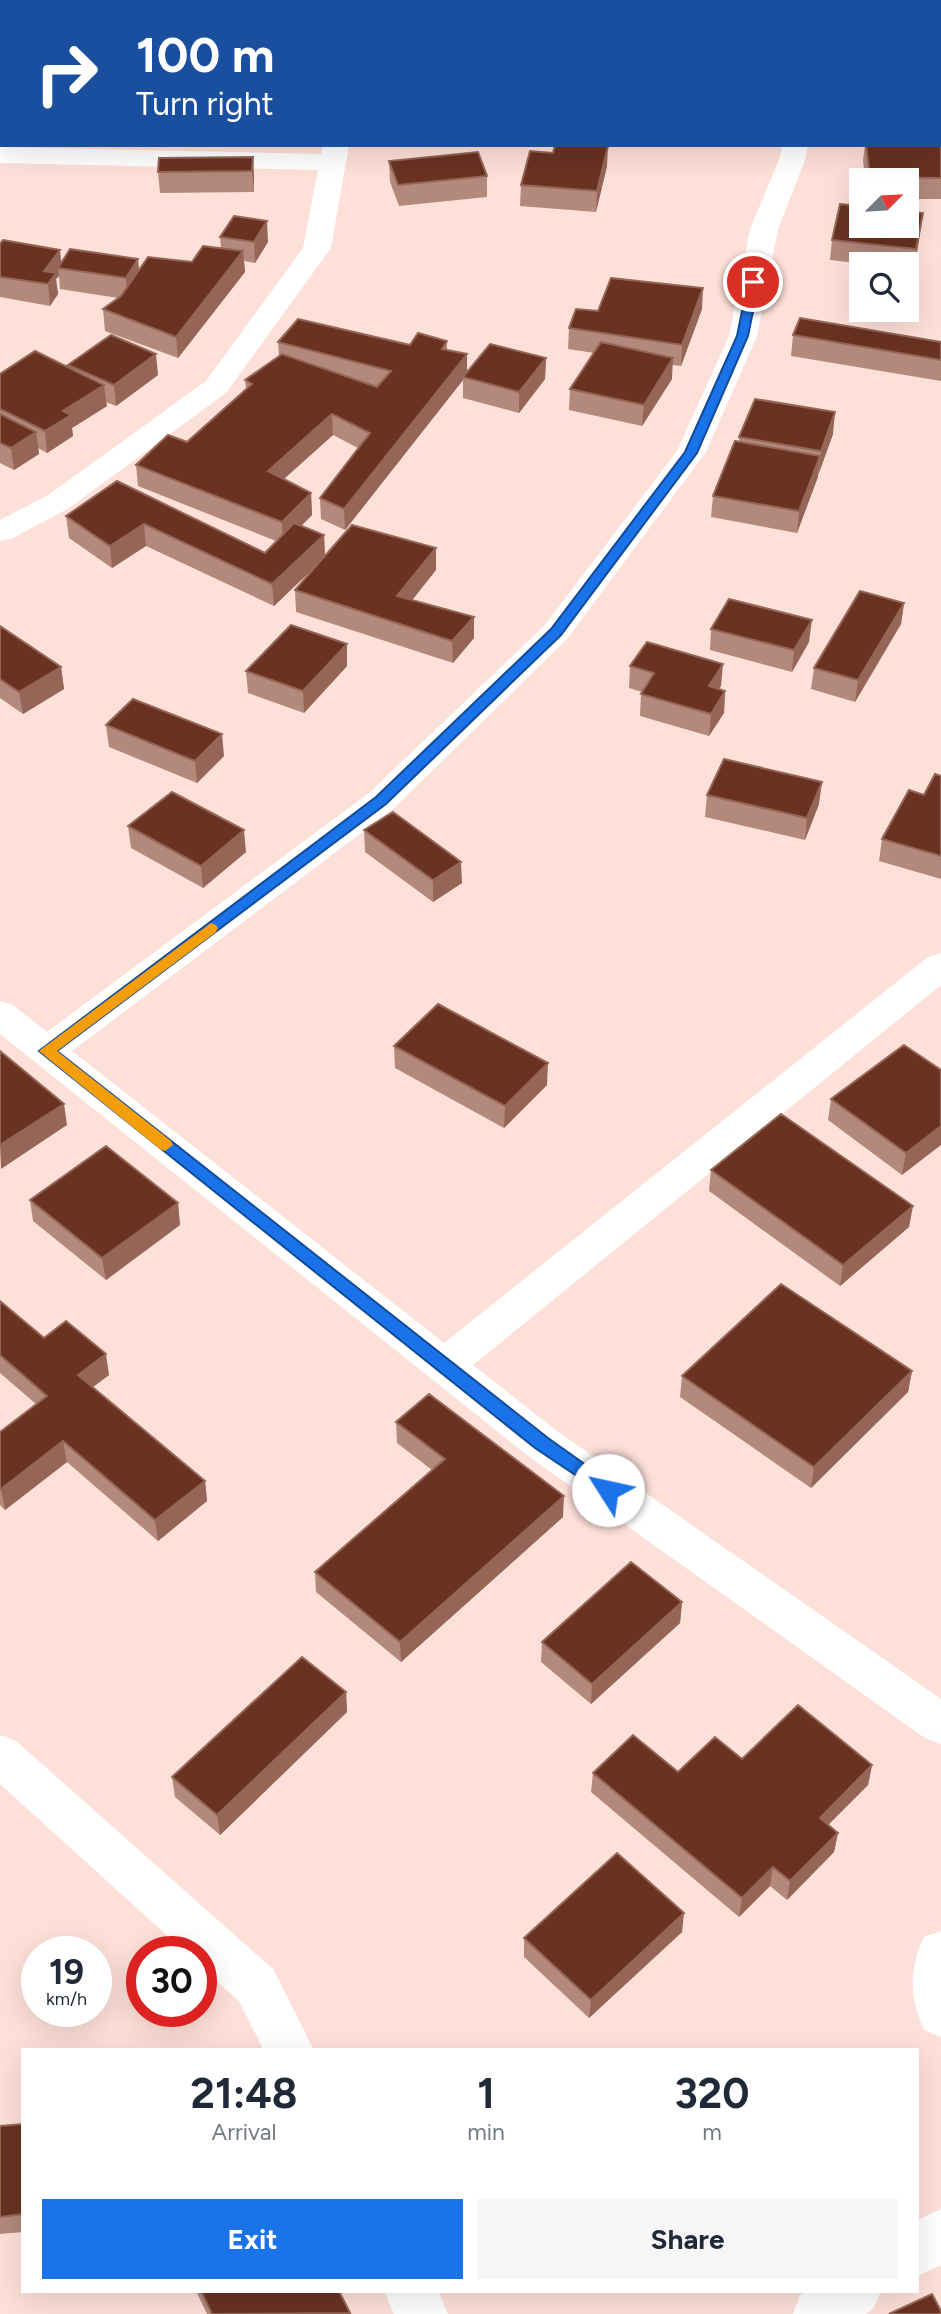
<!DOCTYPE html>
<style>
body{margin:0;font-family:Figtree,sans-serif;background:#f6f6f7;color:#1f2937;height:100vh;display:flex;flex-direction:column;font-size:26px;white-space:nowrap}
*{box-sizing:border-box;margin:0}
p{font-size:23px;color:#747a83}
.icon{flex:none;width:38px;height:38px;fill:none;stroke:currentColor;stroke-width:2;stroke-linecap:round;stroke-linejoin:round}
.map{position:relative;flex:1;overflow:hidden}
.side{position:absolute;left:21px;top:2048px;width:898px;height:245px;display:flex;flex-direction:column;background:#fff;border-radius:0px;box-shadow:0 7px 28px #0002}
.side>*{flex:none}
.top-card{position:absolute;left:0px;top:0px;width:942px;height:147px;box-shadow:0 7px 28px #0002;background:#1a4fa0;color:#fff;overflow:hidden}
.needle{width:46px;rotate:66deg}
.buttons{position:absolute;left:849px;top:168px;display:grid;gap:14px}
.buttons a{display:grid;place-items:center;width:70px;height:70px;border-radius:0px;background:#fff;box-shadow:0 7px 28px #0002;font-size:35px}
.speed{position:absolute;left:21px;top:1936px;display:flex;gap:14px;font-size:35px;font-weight:700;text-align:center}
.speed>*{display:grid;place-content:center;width:91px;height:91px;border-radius:50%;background:#fff;box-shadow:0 7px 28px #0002;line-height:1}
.speed small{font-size:18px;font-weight:400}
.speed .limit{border:10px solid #d22;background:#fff;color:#111}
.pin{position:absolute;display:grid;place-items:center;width:60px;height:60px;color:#fff;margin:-30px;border:4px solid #fff;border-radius:50%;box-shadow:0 2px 7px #0007}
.me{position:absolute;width:77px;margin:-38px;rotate:305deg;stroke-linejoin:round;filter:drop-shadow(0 0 5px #0008)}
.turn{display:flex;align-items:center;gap:24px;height:147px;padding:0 21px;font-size:32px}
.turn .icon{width:91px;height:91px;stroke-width:2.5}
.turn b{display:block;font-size:49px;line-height:60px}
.eta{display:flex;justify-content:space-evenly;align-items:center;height:119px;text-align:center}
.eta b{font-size:42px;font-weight:700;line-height:49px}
.button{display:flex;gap:14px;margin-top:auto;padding:14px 21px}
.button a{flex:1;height:80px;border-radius:0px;background:#1a73e8;color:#fff;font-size:28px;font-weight:700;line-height:80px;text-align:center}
.button a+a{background:#f6f6f7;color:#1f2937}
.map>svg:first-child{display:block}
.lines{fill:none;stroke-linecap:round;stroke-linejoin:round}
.minor{fill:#fff;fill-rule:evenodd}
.wall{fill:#b3897c}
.shaded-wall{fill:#956658}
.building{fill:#693221;stroke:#956658;stroke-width:2}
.route{fill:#1a73e8;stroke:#114b97;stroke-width:2}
.slow{fill:#f59e0b}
</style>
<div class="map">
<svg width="941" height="2314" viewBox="0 0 941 2314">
<rect width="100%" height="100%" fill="#fde0d8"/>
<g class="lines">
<path class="minor" d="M328,0h24v2h-24z
M777,0h24l1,2h-24z
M323,145h26l-18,103 -105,145 -157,115 -58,31 -11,2v-21l47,-24 159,-115 97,-133 15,-78 -318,-7v-16l321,7z
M782,145h26l-3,15 -27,69 -21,107 -51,116 -139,187 -174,170 -321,242 372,292 484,-386 13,-4v32l-468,380 84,66 384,268v45l-16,-6 -398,-283 -527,-421v-33l13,4 34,27 322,-239 176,-168 132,-174 52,-115 21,-107 29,-69z
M0,1735l16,6 257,228 40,80h-50l-24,-48 -38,-34v-16h-17l-184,-167z
M941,1931v106l-17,-7c-15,-33 -15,-60 0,-93z
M941,2209v56l-24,11v-56z
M384,2291h54l10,23h-54z
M808,2291h73l-8,18 -7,5h-73l7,-19z"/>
</g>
<path class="wall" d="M0,0h22l-1,2h-19v4h-2z
M43,0h26v2h-26z
M140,0h97v2h-97z
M400,0h119v2h-119z
M564,0h184v2h-184z
M820,0h106v2h-106z
M940,56h1v33h-1z
M0,98h2v47h39l-1,2h-40z
M941,141v58h-35v-19h-41l-2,-20 2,-15h75z
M253,157l1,20v15l-94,1 -2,-21z
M389,161l98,15v21l-88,9 -9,-24z
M607,166l-11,46 -76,-6 1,-21z
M920,234l-6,36 -8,-1v-5h-41l-35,-4 2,-20z
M220,237l48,5 -13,21 -11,-2 1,11 -67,86 -73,-27 -2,-22 15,-11 -58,-9 -1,-13 -3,3 2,15 -8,12 -50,-9v-53l62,19 77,7 53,-8 29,-14z
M702,309l-21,57 -9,-1v14l-30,47 -73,-16 1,-21 24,-36 -26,-4 1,-21 29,-17z
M793,335l148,7v39l-150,-25z
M447,341v9l20,4v18l79,-14 -1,21 -26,34 -56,-15v-18l-118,150 -24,-11 -1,-21 38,-50 -25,-13 -49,44 27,14 1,22 -11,11 23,9 1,21 111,14 -24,30 62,17v21l-21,25 -157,-51 -1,-22 22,-25 -43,41 -128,-60 -34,22 -43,-30 -3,-22 51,-35 148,72 11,-12 -138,-55 -2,-21 51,-23 59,-52 -1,-10 34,-24 -1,-14 132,3z
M68,365l90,10 -42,31 -10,-4 1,4 -35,22 1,8 -26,17 -9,-5 1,6 -25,16 -14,-7v-89l69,-7z
M833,434l-36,99 -86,-16 2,-21 26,-54v-5z
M904,603l-3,21 -46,78 -44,-13 3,-21z
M0,626l61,41 3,22 -41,25 -23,-16z
M711,629l98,13 -17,30 -82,-22z
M347,644v22l-43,47 -56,-20 -2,-22z
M630,666l91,20 -2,3 6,2 -1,22 -15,23 -69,-20 1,-22 1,-2 -13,-4z
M106,725l118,31 -27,27 -88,-36z
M941,776v103l-62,-18 3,-22z
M707,795l112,9 -14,36 -100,-23z
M128,826l118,26 -43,36 -72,-40z
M364,830l98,53 -29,19 -68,-50z
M394,1046l153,39 -43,43 -109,-60z
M941,1070l-39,105 -74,-55 3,-21z
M711,1170l198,57 -69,59 -131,-95z
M30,1200l148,3 2,22 -74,55 -73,-59z
M0,1301l44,37 65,37 -16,12 112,94 2,20 -49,40 -91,-79 -62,48 -5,-5v-73l36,-28 -36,-31z
M912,1371l-4,21 -97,96 -131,-91 2,-21z
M396,1422l167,95 -162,145 -85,-70 -1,-20 117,-102 -35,-27z
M682,1602l-2,21 -89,81 -50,-42 1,-20z
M346,1692l1,20 -127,123 -45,-38 -3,-20z
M742,1759l130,6 -4,20 -40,40 10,8 -4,19 -47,48 -17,-14 -31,31 -148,-125 2,-19 85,-1z
M682,1932l-93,86 -65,-61v-19z
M23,2124v108l-23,2v-108z
M196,2291h143l11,23h-143z"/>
<path class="shaded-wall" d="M608,146l-1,20 -11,46 1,-21z
M253,157l1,20v15l-2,-21z
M923,213l-3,21 -6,36 2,-21z
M267,221l1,21 -13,21 -1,-21z
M60,250l2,19 -4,-1 1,8 -3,3 2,15 -8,12 -2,-22 -4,-13z
M243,251l2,21 -67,86 -2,-21z
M138,259l2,21 -12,19 -2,-21z
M703,288l-1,21 -21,57 1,-21z
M156,354l2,21 -42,31 -2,-21z
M467,354v21l-4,2v3l-118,150 -1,-21z
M546,358l-1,21 -26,34v-21z
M673,358l-1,21 -30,47 2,-21z
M104,385l3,21 -35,22 1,8 -26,17 -2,-22 18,-20z
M835,412l-2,22 -14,39 2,-22z
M332,414l1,21 -64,57 -1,-21z
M36,432l3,22 -25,16 -3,-22z
M820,456l-2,21 -21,56 2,-22z
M311,493l1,22 -29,29 -1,-22z
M144,524l2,22 -34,22 -2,-22z
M324,535l1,22 -51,49 -2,-22z
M436,548v22l-38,48 -1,-22z
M904,603l-3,21 -46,78 3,-22z
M474,617v21l-21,25 -1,-22z
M812,620l-3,22 -17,30 2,-22z
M347,644v22l-43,47 -1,-22z
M723,664l-2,22 -14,22 2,-22z
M61,667l3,22 -41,25 -4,-22z
M725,691l-1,22 -15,23 2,-22z
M222,734l2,22 -27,27 -2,-22z
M822,782l-3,22 -14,36 2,-22z
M244,830l2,22 -43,36 -2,-22z
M461,862l1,21 -29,19v-22z
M548,1063l-1,22 -43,43 1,-22z
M64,1104l3,21 -66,44 -1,-24z
M941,1126v19l-39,30 4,-22z
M178,1203l2,22 -74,55 -4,-22z
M913,1206l-4,21 -69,59 3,-21z
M106,1354l3,21 -28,21 -3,-21z
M912,1371l-4,21 -97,96 3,-21z
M63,1441l4,21 -62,48 -4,-21z
M205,1481l2,20 -49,40 -3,-21z
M564,1496l-1,21 -162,145 -1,-20z
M682,1602l-2,21 -89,81 1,-20z
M346,1692l1,20 -127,123 -3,-20z
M872,1765l-4,20 -52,52 4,-19z
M838,1833l-4,19 -47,48 3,-19z
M773,1867l-3,19 -31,31 3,-19z
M684,1913l-2,19 -93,86 2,-18z"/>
<path class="building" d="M187,0h49v2h-49z
M400,0h70l1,2h-71z
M569,0h57l-57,1z
M940,56h1v13h-1z
M0,98h2v29h-2z
M940,141h1v37l-71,-1 -4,-32h74z
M555,145l53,1 -11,45 -76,-6 9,-34 23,2z
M478,152l9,24 -89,9 -9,-24z
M253,157l-1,14 -94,1 1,-14z
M840,204l21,2v20h45v-15l17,2 -7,36 -84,-9z
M234,216l33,5 -13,21 -34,-5z
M3,240l57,10 -16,21 12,2 -8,11 -48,-7v-33z
M203,246l40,5 -67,86 -73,-28 18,-13 27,-39 44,5z
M70,249l68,10 -12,19 -68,-10z
M611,278l92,10 -21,57 -113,-17 7,-19 22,2z
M800,318l141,24v18l-148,-25z
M298,319l112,26 8,-12 29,8 -5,8 25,5 -123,155 -24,-11 50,-65 -38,-19 -64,57 43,22 -29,29 -146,-57 32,-30 19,7 65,-58 -7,-4 37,-26 95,33 14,-16 -113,-29z
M111,335l45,19 -42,31 -46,-20z
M601,342l72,16 -29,47 -74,-16z
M490,344l56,14 -27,34 -56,-15z
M35,351l69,34 -41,26 8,4 -26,16 -45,-22v-35z
M755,399l80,13 -14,39 -82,-14z
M0,414l36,18 -25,16 -11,-5z
M735,441l85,15 -21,55 -86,-15z
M117,481l148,72 29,-30 30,12 -52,49 -128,-60 -34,22 -44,-30z
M352,525l84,23 -39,48 77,21 -22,24 -157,-51z
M860,591l44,12 -46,77 -44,-12z
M729,599l83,21 -18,30 -83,-21z
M291,625l56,19 -44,47 -57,-20z
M0,626l61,41 -42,25 -19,-13z
M647,642l76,22 -14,22 16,5 -14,23 -70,-20 13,-21 -24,-7z
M133,699l89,35 -27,27 -89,-36z
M724,759l98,23 -15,36 -100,-23z
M935,774l6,2v80l-59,-17 27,-49 15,5z
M172,792l72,38 -43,36 -73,-40z
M393,812l68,50 -28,18 -69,-50z
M438,1004l110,59 -43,43 -111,-60z
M904,1045l37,25v56l-35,27 -75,-54z
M0,1051l64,53 -64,41z
M781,1114l132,92 -70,59 -132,-95z
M106,1146l72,57 -76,55 -72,-58z
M781,1284l131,87 -98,96 -132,-91z
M0,1301l44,37 22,-17 40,33 -28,21 127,106 -50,39 -92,-79 -62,48 -1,-1v-56l47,-36 -47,-41z
M429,1394l135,102 -164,146 -85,-70 130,-113 -49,-37z
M631,1562l51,40 -90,82 -50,-42z
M302,1657l44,35 -129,123 -45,-38z
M798,1705l74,60 -52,53 18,15 -48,48 -17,-14 -31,31 -149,-125 40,-38 45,37 37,-35 27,22z
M617,1853l67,60 -93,87 -67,-62z
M23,2124v90l-23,3v-91z
M201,2291h138l11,22 -138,1z
M932,2294l9,17v3h-52z"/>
<path class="route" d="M753,279l6,3 -11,54 -51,117 -136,182 -175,169 -329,247 491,387 66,47 3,5 -3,5 -6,2 -73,-49 -496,-397 337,-254 175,-168 134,-177 52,-116 11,-54z"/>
<path class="slow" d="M211,923l5,2 2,3 -2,4 -159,119 114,90 2,4 -8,6 -5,-2 -121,-98z"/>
</svg>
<div class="buttons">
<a><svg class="needle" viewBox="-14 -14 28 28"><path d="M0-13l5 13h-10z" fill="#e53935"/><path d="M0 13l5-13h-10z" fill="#747a83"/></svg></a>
<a><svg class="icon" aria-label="search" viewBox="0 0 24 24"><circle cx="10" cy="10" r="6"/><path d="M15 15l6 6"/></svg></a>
</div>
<div class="speed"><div>19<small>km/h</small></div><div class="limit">30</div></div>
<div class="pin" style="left:753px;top:282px;background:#d93025"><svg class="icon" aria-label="arrive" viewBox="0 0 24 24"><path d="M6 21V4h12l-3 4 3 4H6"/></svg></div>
<svg class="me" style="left:608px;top:1490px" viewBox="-20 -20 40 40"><circle r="19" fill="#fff"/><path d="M0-13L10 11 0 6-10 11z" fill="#1a73e8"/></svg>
<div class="top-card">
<div class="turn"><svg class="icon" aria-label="right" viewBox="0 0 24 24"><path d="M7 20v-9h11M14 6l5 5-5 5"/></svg><div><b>100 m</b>Turn right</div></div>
</div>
<section class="side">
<div class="eta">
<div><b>21:48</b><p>Arrival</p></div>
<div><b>1</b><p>min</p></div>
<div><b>320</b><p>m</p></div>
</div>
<div class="button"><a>Exit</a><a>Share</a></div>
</section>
</div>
